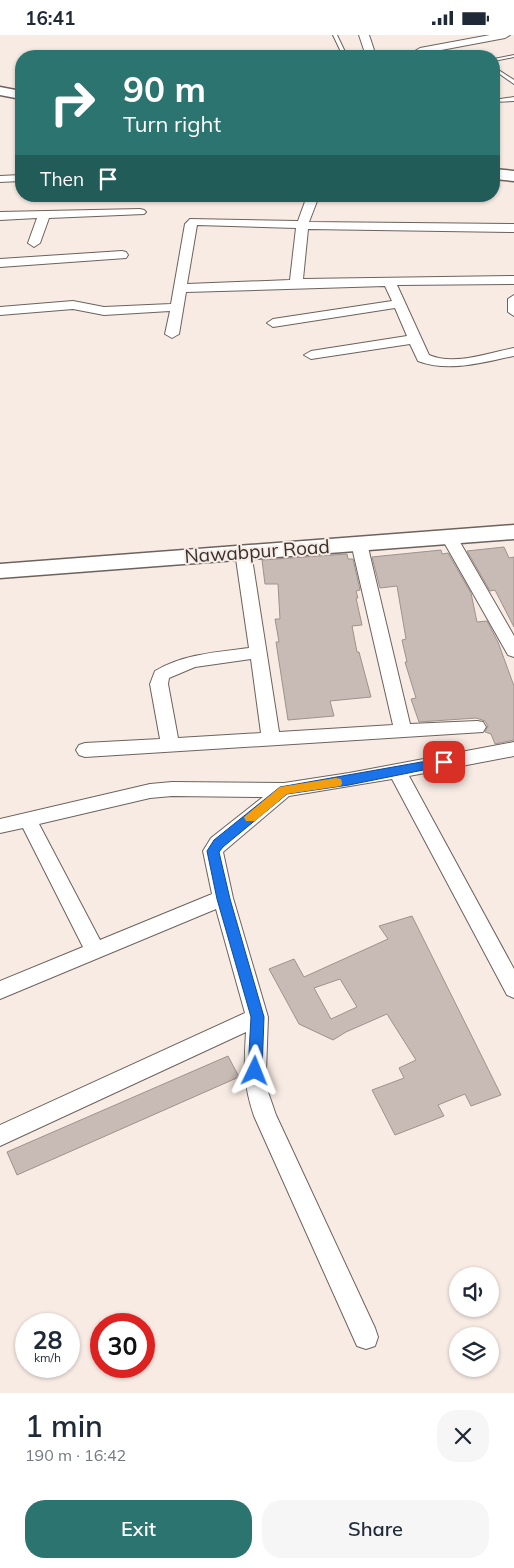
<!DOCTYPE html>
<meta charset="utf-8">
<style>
body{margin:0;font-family:Mulish,sans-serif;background:#f6f6f7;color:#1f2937;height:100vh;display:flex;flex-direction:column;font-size:19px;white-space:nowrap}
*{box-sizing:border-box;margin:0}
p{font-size:16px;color:#747a83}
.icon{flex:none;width:28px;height:28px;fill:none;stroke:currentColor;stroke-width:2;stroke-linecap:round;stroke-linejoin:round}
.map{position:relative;height:1358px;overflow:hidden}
.panel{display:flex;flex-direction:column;background:#fff;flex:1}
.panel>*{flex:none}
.guide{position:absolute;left:15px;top:15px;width:485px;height:152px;border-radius:20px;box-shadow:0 1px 4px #0004;background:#2b746f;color:#fff;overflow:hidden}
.tools{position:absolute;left:449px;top:1232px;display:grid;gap:10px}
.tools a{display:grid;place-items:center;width:50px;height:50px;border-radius:50%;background:#fff;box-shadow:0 1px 4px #0004;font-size:25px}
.speed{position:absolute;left:15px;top:1278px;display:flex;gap:10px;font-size:25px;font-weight:700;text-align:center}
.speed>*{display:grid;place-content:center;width:65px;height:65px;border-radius:50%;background:#fff;box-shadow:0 1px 4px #0004;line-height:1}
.speed small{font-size:12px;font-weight:400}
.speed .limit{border:8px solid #d22;background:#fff;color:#111}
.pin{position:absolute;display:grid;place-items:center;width:42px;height:42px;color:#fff;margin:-21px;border-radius:10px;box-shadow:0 2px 8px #0006}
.me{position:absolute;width:55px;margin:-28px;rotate:2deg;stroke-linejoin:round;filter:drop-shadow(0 0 4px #0008)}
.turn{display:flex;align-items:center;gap:18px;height:105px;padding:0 25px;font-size:22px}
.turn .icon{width:65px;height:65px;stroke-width:2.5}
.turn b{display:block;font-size:35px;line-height:42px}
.then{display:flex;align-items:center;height:48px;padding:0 25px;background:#0003;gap:10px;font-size:19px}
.round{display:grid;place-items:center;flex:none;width:52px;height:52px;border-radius:20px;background:#f6f6f7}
.head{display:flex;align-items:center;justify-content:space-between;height:85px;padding:0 25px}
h1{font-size:30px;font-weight:600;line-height:38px}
.primary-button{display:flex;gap:10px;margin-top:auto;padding:10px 25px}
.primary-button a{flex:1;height:58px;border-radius:20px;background:#2b746f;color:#fff;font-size:20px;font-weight:600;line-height:58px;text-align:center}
.primary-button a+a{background:#f6f6f7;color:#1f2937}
.status{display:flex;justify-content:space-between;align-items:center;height:35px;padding:0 25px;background:#fff;direction:ltr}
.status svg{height:14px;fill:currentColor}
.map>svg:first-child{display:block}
.building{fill:#c8bbb5;stroke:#9e928c;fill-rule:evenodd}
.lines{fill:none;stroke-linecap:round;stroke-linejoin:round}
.lane-casing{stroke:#6d625c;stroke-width:2}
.street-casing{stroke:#6d625c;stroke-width:2}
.secondary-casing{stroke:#6d625c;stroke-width:3}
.lane{fill:#fff;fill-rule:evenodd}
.street{fill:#fff;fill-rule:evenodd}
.secondary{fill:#fff;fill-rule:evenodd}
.route{fill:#1a73e8;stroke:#114b97}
.slow{fill:#f59e0b}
.labels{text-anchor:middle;stroke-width:4;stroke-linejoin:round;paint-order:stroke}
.street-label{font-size:19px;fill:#36312e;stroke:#f8ebe4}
</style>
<div class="status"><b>16:41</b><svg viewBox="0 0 49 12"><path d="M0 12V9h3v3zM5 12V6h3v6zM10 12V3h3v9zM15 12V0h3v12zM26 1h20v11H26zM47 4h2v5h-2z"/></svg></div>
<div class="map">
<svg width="514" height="1358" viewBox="0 0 514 1358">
<rect width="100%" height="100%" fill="#f8ebe4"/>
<path class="building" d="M504,512l5,11 5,-1v70l-19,-37 -5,1 -23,-40z
M441,515l1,4 6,-1 23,40 6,29 10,-1 11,21 16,44v54l-19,4 -4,-10 -6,-2 3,-6 -3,-5 -9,-3 -57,4 -8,-23 5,-1 -11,-36h2l-5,-22 4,-1 -9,-53 -17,2 -8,-31z
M347,519l1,5h5l7,31 -4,1 2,7h-2l6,27 -10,1 5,26h2l12,45 -41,4 4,15 -46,4 -12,-78h3l-4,-23h5l-2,-35h-13l-3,-24z
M412,881l89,179 -30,11 -6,-12 -27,11 6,11 -49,19 -23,-45 32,-12 -5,-10 17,-8 -29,-46 -41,18 -13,8 -34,-16 -30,-55 25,-10 10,18 84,-38 -9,-13zM340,944l17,28 -26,12 -17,-31z
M228,1021l11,21 -222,98 -10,-23z"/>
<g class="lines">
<g class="lane-casing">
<path id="lane" d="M333,0h4l10,21h-4z
M514,20v2l-20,4v-2z
M494,32l20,13v4l-20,-14z
M514,62v4l-20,1v-2z"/>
</g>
<g class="street-casing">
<path id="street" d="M359,0h10l7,21h-10z
M490,0h20l-5,3 -85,16 -5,-3 5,-3z
M21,140v6l-21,1v-6z
M307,161h12l-10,26 205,2v8l-206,-3 -5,50 211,-3v8l-117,1 32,70c25,11 59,-2 85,-7v8c-31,6 -65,17 -96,5l-8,-17 -99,15 -7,-4 7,-4 96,-15 -12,-28 -122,19 -6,-4 6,-4 119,-18 -7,-15 -199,6 -7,42 -7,4 -7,-4 5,-23 -66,4 -31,-6 -73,6v-8l73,-6 31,6 67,-3 14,-80 5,-5 108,2zM197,190l99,3 -6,52 -103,4z
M140,174l4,1 2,2 -2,2 -95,4 -9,25 -6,4 -6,-4 9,-25 -37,2v-8z
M122,216l4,1 2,3 -2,3 -126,9v-8z
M514,260v21l-6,-4v-13z
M449,497l5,2 3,3 57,99v21l-6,-2 -67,-118 3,-3z
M359,503l5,2 3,3 43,181 67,-3 6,1 3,5 -3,5 -398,25 -6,-2 -3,-5 3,-5 6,-2 75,-4 -10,-55 5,-13c29,-17 62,-19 94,-23l-14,-96 2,-4h12l2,4 28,180 114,-7 -42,-182 3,-3zM251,624l10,74 -83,5 -10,-54 1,-6 26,-11z
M514,707v14l-105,20 105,193v29l-7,-3 -115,-216 -103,17 -66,56 10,46 35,119 -2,54 2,21 8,23 99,213 3,9 -3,9 -9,3 -9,-3 -103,-230c-11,-33 -10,-50 -8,-84l-246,114v-21l245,-112 -29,-104 -216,90v-18l83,-34 -60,-119 -23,5v-14l150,-35 22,-2 112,1 65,-10zM172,761l91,1 -52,41 -8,13 9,43 -112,46 -61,-116 111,-26z"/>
</g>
<g class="secondary-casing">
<path id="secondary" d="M0,52l21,4v8l-21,-4z
M494,134l20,2v10l-20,-2z
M514,490v14l-514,39v-14z"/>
</g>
<use href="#lane" class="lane"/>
<use href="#street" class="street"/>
<use href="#secondary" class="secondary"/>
</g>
<path class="route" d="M444,723l4,1 1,3 -1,3 -99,20 -62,9 -64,53 -4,5 11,47 34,118 -2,54 -2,4 -5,2 -5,-2 -2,-4 3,-54 -34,-118 -10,-48 7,-11 66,-53z"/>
<path class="slow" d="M336,743l5,1 1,4 -1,3 -54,8 -32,27h-9l-2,-4 36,-30z"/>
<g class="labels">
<g class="street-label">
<text transform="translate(257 516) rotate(-4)" y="7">Nawabpur Road</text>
</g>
</g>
</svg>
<div class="tools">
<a><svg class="icon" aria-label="sound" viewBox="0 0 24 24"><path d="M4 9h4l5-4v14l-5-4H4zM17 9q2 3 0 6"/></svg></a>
<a><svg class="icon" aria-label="layers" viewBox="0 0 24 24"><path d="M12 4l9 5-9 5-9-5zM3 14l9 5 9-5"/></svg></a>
</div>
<div class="speed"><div>28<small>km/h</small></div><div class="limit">30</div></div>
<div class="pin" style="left:444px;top:727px;background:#d93025"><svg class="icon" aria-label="arrive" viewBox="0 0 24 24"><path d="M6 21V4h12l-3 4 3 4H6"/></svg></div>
<svg class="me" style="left:255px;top:1036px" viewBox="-20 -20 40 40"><path d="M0-17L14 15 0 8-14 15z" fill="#1a73e8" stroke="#fff" stroke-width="4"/></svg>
<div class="guide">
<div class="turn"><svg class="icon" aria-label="right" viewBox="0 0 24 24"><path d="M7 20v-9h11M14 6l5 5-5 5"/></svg><div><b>90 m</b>Turn right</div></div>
<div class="then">Then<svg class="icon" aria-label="arrive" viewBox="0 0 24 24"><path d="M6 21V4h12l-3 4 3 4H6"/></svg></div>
</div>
</div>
<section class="panel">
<div class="head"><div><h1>1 min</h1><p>190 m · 16:42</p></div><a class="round"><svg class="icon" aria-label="close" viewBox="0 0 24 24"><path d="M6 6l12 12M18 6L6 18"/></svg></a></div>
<div class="primary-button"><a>Exit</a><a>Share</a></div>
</section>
